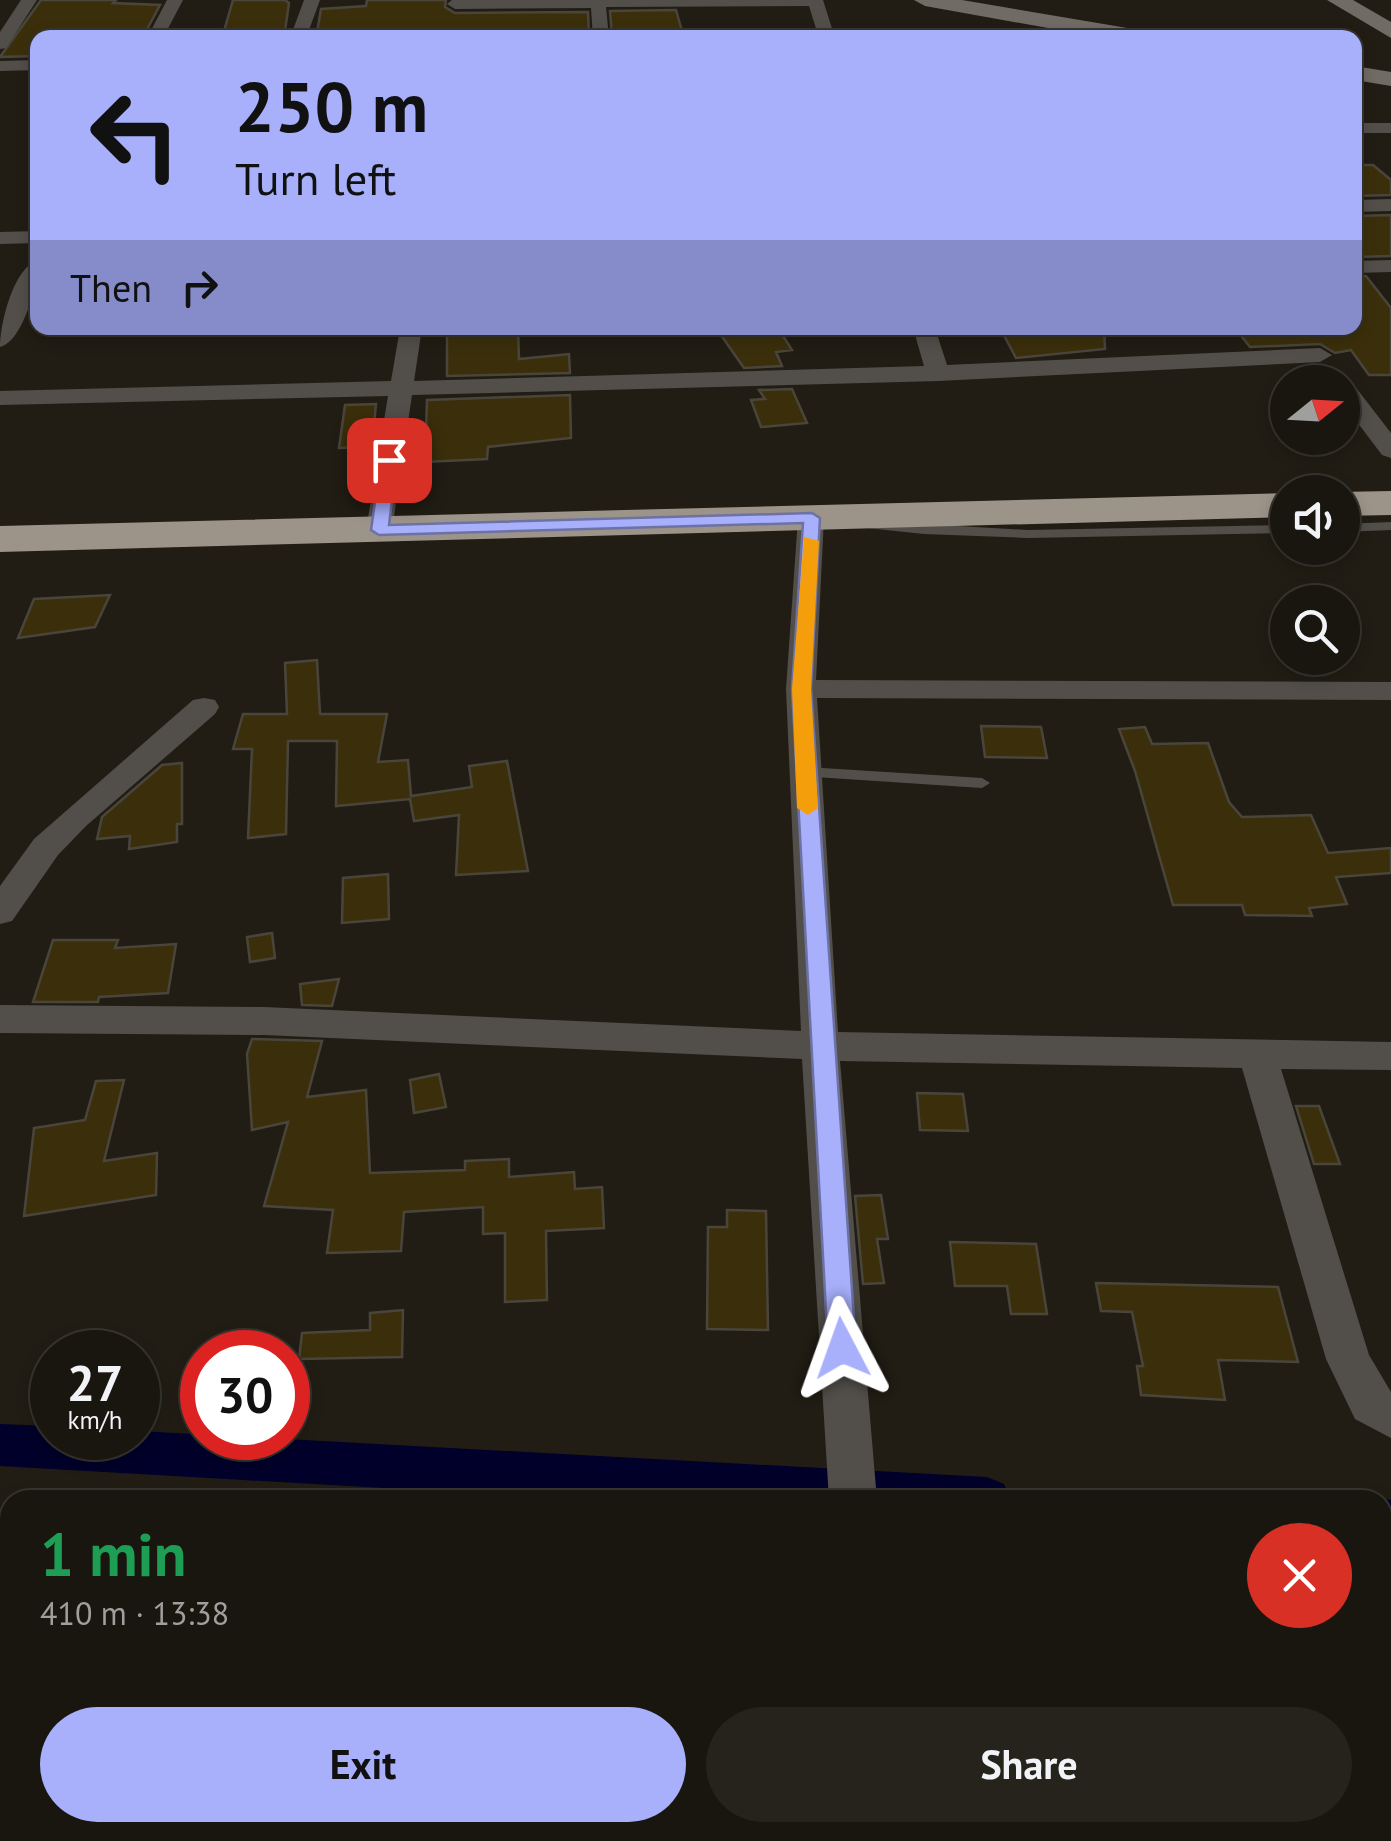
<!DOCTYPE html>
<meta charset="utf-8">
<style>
body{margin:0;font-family:"PT Sans",sans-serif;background:#26231d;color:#f1f3f6;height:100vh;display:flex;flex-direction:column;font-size:38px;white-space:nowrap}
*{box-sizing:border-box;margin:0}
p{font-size:32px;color:#9f9f9e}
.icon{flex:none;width:55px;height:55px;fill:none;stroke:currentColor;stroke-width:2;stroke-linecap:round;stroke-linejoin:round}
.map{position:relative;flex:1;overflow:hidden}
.details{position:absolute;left:0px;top:1490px;width:1392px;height:352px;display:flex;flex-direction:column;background:#19160f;border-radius:30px 30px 0 0;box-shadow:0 5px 15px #0003,0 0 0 2px #37352f}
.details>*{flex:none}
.top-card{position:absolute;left:30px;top:30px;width:1332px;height:305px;border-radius:20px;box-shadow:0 5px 15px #0003,0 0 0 2px #37352f;background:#a8b0fc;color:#111;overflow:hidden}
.needle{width:65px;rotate:72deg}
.buttons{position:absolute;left:1270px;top:365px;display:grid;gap:20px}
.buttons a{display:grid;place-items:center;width:90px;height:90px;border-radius:50%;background:#19160f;box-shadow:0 5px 15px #0003,0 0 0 2px #37352f;font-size:50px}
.speed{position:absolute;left:30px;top:1330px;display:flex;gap:20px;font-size:50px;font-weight:700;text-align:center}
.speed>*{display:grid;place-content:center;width:130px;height:130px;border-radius:50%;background:#19160f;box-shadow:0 5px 15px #0003,0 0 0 2px #37352f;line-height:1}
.speed small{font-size:25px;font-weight:400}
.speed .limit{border:15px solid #d22;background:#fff;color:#111}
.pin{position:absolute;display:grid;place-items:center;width:85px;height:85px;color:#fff;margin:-42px;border-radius:20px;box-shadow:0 5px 15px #0006}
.me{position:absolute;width:110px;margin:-55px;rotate:356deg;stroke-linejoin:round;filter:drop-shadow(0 0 8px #0008)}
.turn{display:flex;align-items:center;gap:35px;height:210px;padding:0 40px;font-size:45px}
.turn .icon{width:130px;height:130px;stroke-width:2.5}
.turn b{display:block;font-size:70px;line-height:85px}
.then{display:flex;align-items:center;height:95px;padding:0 40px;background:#0003;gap:20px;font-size:38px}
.round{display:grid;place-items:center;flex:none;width:105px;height:105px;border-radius:52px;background:#26231d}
.overview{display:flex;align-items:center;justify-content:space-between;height:170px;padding:0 40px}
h1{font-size:60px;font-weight:600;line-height:75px;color:#1e9e55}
.cta{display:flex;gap:20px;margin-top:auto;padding:20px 40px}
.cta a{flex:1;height:115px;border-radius:60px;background:#a8b0fc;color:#111;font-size:40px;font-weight:600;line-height:115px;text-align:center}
.cta a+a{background:#26231d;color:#f1f3f6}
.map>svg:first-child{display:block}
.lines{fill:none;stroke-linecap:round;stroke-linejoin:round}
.canal{fill:#00002a;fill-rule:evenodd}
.building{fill:#3b2f0b;stroke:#49453b;stroke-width:2.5}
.lane{fill:#524f4b;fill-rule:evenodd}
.street{fill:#524f4b;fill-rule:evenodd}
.secondary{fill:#706b64;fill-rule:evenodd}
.highway{fill:#9c9389;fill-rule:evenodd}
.route{fill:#a8b0fc;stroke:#6d72a4;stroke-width:2.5}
.slow{fill:#f59e0b}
</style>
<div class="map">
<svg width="1391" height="1841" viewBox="0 0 1391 1841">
<rect width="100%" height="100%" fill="#211d14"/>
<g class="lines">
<path class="canal" d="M0,1424l52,2v12h86v-7l849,46 17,7 7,16h-420l-591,-34z
M1382,1499l9,1v46l-9,-1z"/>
</g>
<path class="building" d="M41,0h75l-3,3 47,2 -15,28 -107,5v18l-38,1z
M233,0h52l4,3 -4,28h-24l-1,7h-38z
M367,0h79l-1,7 10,6 133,-1 1,24 -273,2 5,-29 45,-3z
M676,10l8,28 -72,-3 -2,-24z
M1355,165h18l18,15v15l-36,1z
M1391,215v41l-36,1v-41z
M1366,276l25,32v67h-22l-18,-25 -16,3 -15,-9 -70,3 -15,-19h120v-51z
M447,328h71l1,31 50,-5 1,19 -123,3z
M716,328h62l14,22 -16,2 6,14 -38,2z
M1000,328h104l1,21 -89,9z
M792,389l15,34 -46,4 -10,-27 14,-1 -6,-9z
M570,395l1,43 -83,9 -1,12 -62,3 2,-62z
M376,404l-4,43 -33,1 6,-43z
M110,595l-15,32 -77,11 16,-39z
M317,660l3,54h67l-9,48 30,-2 3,36 61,-9 -3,-21 38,-5 21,110 -72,4 3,-60 -45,6 -4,-22 -74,7 1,-65h-49l-2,93 -38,4 4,-89h-19l10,-35h44l-2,-51z
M981,726l60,1 6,31 -62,-1z
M1145,727l7,17 56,-1 21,59 13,15 69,-2 17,38 63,-5v25l-55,4 11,27 -38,4 3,8 -67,-1 -3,-10h-69l-38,-134 -16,-42z
M182,763v61h-5v18l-48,7 1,-13 -33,3 5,-22 60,-52z
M388,874l1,45 -47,4 1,-45z
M272,933l3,25 -25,4 -3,-25z
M53,940h65l-3,8 61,-4 -8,49 -69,4 -1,5h-65z
M339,979l-7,27 -30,-1 -2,-21z
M252,1039l70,2 -15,56 59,-7 4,83 95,-3v-9l44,-2v18l65,-5 1,17 27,-2 2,41 -58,3 1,69 -42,2v-69l-22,1v-27l-79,5 -3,39 -74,2 6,-43 -69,-4 24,-84 -36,8 -5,-76z
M439,1074l7,33 -32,6 -4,-33z
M124,1080l-20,81 53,-8 -1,42 -132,21 10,-88 51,-8 11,-39z
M917,1093l46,1 5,37 -48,-1z
M1296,1106h23l21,58h-26z
M881,1195l7,44h-11l7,44 -21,1 -8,-88z
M727,1210l39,1 2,119 -61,-1 1,-102h19z
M950,1242l86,2 11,70h-36l-4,-28h-52z
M1096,1283l182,4 20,75 -80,-2 7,40 -84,-5 -4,-29h6l-11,-54 -31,-1z
M403,1310l-1,47 -103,2 3,-26 68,-3v-17z"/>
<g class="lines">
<path class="lane" d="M872,521l156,9 260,-5v8l-260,5 -104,-4 -57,-6 -2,-3z
M1391,522v8l-49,2v-8z
M806,767l176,11 8,5 -8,5 -182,-12 -2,-4 2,-4z"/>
<path class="street" d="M21,0h16l-31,48 -6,1v-17z
M167,0h16l-20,38h-16z
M304,0h16l-14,38h-16z
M823,0l12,38h-16l-10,-32 -203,1 3,31h-16l-2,-30 -136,1 -8,-5 5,-4z
M38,60v10l-38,1v-10z
M1355,123h36v10h-36z
M1391,199v12l-36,1v-12z
M38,231v12l-38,1v-12z
M38,260c0,22 -14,81 -38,87 0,-23 13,-79 38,-87z
M1391,260v12l-36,1v-12z
M400,328h22l-8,53 510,-15 -11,-38h22l12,37 373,-17 12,7 -12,7 -382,19 -526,14 -20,135 -13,8 -13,-8 22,-134 -388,9v-14l391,-10z
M1342,378l8,2 41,53v25l-9,-3 -40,-53v-20h-10z
M811,510l13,8 -8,162 575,2v18l-574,-2 21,334 553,10v28l-110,-1 88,286 22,37v46l-36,-19 -29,-60 -84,-291 -402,-7 37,439h-48l-27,-441 -538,-24 -264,-2v-28l264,2 537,24 -15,-342 12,-171z
M204,698l11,2 4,7 -4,7 -129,112 -28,29 -46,66 -12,3v-38l34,-47 159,-139z
M0,1556l10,1v48l-10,-1z
M855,1832h54l1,9h-54z"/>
<path class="secondary" d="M914,0h48l183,31 11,7h-52l-179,-32z
M1327,0h26l38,22v16z
M1355,66l36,6v14l-36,-6z"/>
<path class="highway" d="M1391,491v24l-49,1v-24h-3z
M1288,493v24l-1288,35v-26z"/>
</g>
<path class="route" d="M389,455l8,5 -8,65 423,-12 8,5 -9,171 45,659 -4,10 -10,3 -10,-3 -4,-10 -36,-659 11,-166 -424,12 -8,-5 10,-70z"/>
<path class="slow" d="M804,537l15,4 -8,148 7,119 -10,7 -11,-7 -5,-119z"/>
</svg>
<div class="buttons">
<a><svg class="needle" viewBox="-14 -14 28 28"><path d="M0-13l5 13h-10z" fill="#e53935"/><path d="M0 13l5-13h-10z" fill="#9f9f9e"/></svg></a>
<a><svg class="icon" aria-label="sound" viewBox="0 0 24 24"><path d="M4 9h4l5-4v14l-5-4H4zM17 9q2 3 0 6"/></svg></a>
<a><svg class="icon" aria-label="search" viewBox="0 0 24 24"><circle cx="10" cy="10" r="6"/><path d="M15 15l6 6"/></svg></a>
</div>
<div class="speed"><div>27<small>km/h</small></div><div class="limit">30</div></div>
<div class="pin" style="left:389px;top:460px;background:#d93025"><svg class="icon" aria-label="arrive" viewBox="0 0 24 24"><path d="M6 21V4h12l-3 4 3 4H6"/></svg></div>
<svg class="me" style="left:842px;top:1348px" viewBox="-20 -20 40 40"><path d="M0-17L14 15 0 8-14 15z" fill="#a8b0fc" stroke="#fff" stroke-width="4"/></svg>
<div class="top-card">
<div class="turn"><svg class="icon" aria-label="left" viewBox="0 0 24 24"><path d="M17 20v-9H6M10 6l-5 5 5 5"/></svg><div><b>250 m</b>Turn left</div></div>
<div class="then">Then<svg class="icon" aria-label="right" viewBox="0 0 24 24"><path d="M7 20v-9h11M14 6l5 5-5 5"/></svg></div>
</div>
<section class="details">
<div class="overview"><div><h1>1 min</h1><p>410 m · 13:38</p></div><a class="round" style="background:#d93025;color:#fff"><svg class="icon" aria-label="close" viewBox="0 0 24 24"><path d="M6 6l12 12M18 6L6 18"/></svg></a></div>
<div class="cta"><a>Exit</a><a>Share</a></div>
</section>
</div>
